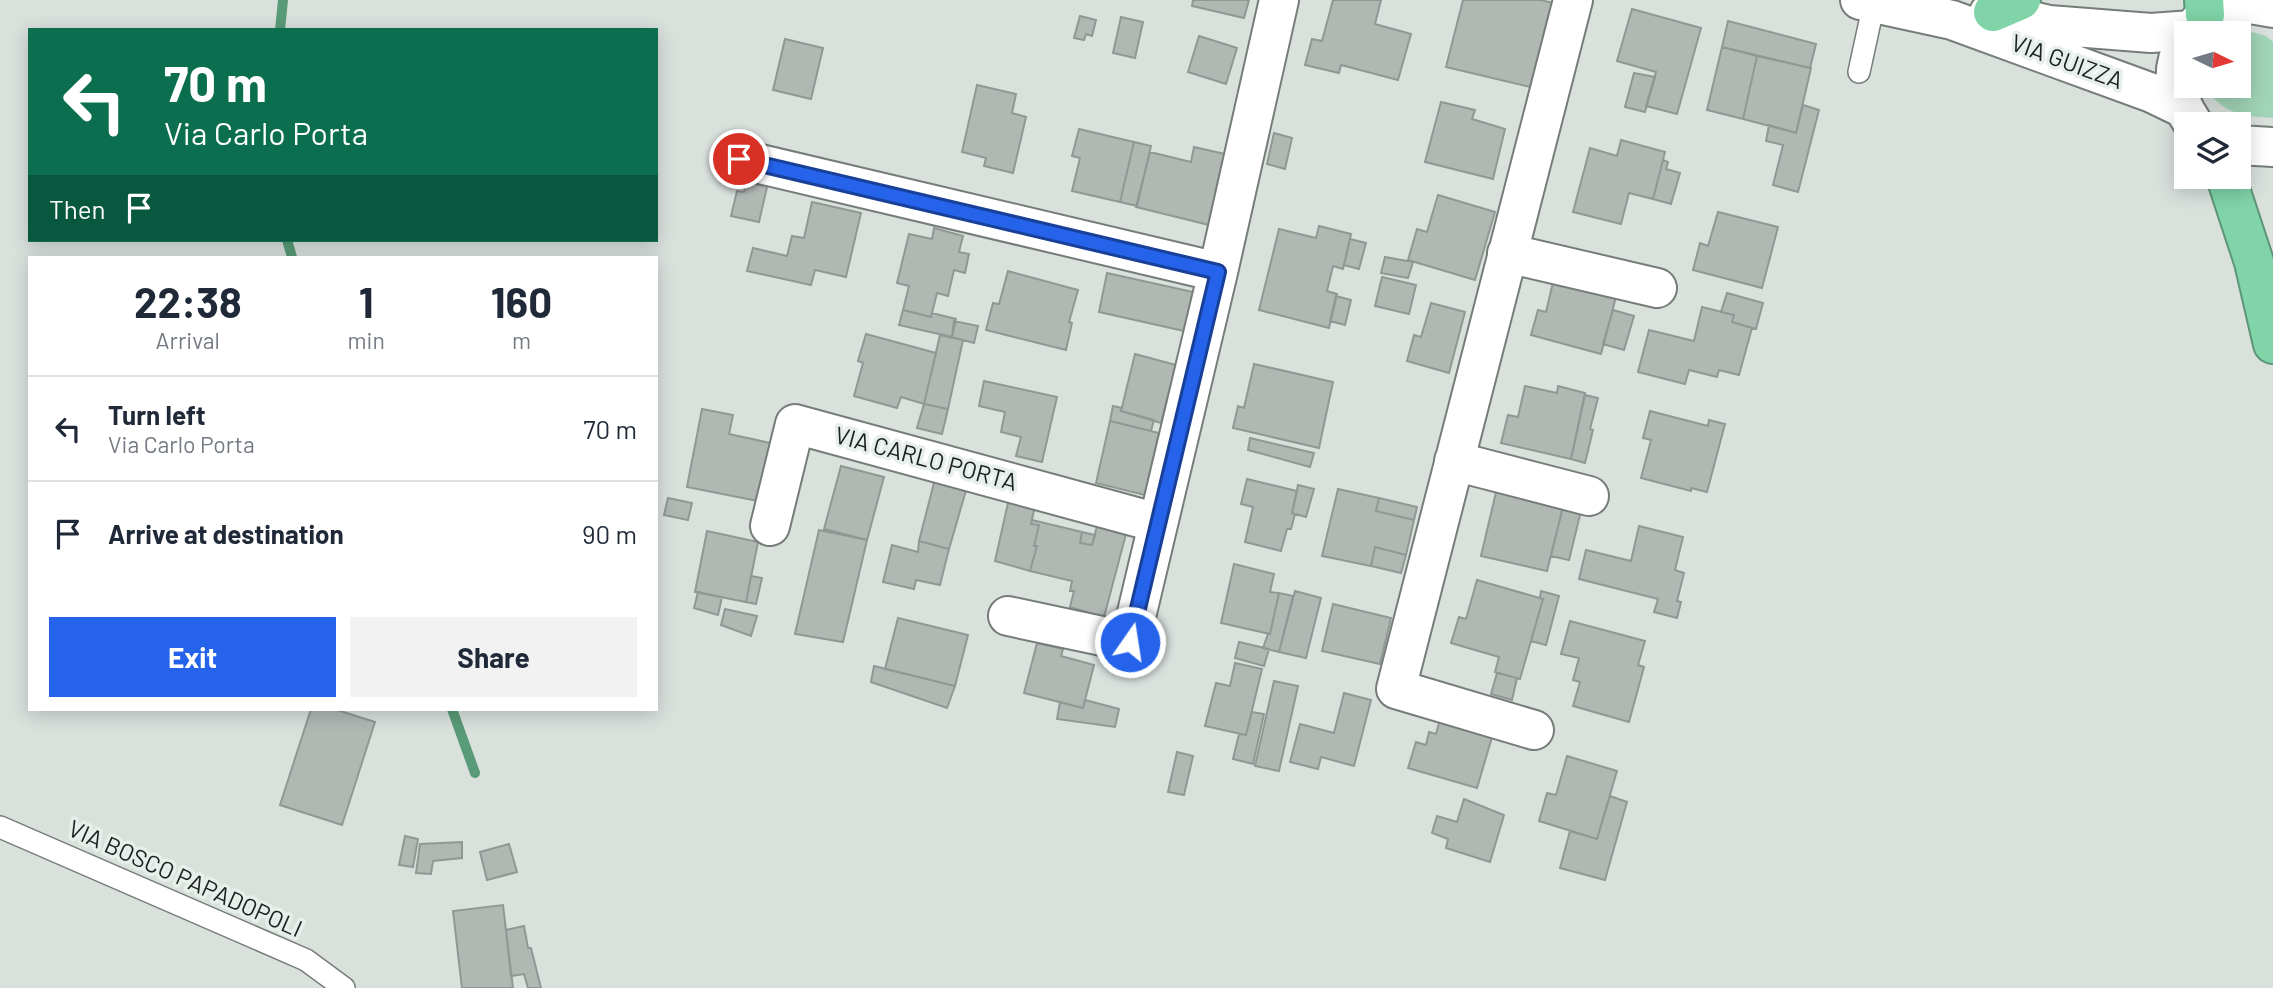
<!DOCTYPE html>
<style>
body{margin:0;font-family:Barlow,sans-serif;background:#f2f2f3;color:#1f2937;height:100vh;display:flex;flex-direction:column;font-size:26px;white-space:nowrap}
*{box-sizing:border-box;margin:0}
p{font-size:23px;color:#747a83}
.icon{flex:none;width:38px;height:38px;fill:none;stroke:currentColor;stroke-width:2;stroke-linecap:round;stroke-linejoin:round}
.map{position:relative;flex:1;overflow:hidden}
.side{position:absolute;left:28px;top:256px;width:630px;height:455px;display:flex;flex-direction:column;background:#fff;border-radius:0px;box-shadow:0 4px 18px #0003}
.side>*{flex:none}
.guide{position:absolute;left:28px;top:28px;width:630px;height:214px;border-radius:0px;box-shadow:0 4px 18px #0003;background:#0b6e4f;color:#fff;overflow:hidden}
.needle{width:46px;rotate:95deg}
.tools{position:absolute;left:2174px;top:21px;display:grid;gap:14px}
.tools a{display:grid;place-items:center;width:77px;height:77px;border-radius:0px;background:#fff;box-shadow:0 4px 18px #0003;font-size:35px}
.pin{position:absolute;display:grid;place-items:center;width:60px;height:60px;color:#fff;margin:-30px;border:4px solid #fff;border-radius:50%;box-shadow:0 2px 7px #0007}
.me{position:absolute;width:77px;margin:-38px;rotate:13deg;stroke-linejoin:round;filter:drop-shadow(0 0 5px #0008)}
.turn{display:flex;align-items:center;gap:24px;height:147px;padding:0 21px;font-size:32px}
.turn .icon{width:91px;height:91px;stroke-width:2.5}
.turn b{display:block;font-size:49px;line-height:60px}
.then{display:flex;align-items:center;height:66px;padding:0 21px;background:#0003;gap:14px;font-size:26px}
.eta{display:flex;justify-content:space-evenly;align-items:center;height:119px;text-align:center}
.eta b{font-size:42px;font-weight:700;line-height:49px}
.button{display:flex;gap:14px;margin-top:auto;padding:14px 21px}
.button a{flex:1;height:80px;border-radius:0px;background:#2563eb;color:#fff;font-size:28px;font-weight:700;line-height:80px;text-align:center}
.button a+a{background:#f2f2f3;color:#1f2937}
ul{padding:0;list-style:none}
li{display:flex;align-items:center;gap:21px;height:105px;padding:0 21px;border-top:2px solid #e0e1e3}
li div{flex:1}
li b{display:block;font-size:26px}
li em{font-style:normal}
.map>svg:first-child{display:block}
.green{fill:#a1d5b8}
.lines{fill:none;stroke-linecap:round;stroke-linejoin:round}
.stream{stroke:#599b78;stroke-width:10}
.building{fill:#b1b8b4;stroke:#919894;stroke-width:2}
.lane-casing{stroke:#767d78;stroke-width:24}
.street-casing{stroke:#767d78;stroke-width:42}
.secondary-casing{stroke:#767d78;stroke-width:42}
.highway-casing{stroke:#5d9578;stroke-width:42}
.lane{stroke:#fff;stroke-width:21}
.street{stroke:#fff;stroke-width:38}
.secondary{stroke:#fff;stroke-width:38}
.highway{stroke:#80d4a8;stroke-width:38}
.route-casing{stroke:#184099;stroke-width:18}
.route{stroke:#2563eb;stroke-width:12}
.labels{text-anchor:middle;stroke-width:7;stroke-linejoin:round;paint-order:stroke}
.street-label{font-size:24px;fill:#1d201e;stroke:#e7efea}
</style>
<div class="map">
<svg width="2273" height="988" viewBox="0 0 2273 988">
<rect width="100%" height="100%" fill="#dae1dd"/>
<path class="green" d="M2248,31l18,5 7,6v76c-32,-2 -50,-4 -69,-32h34l-1,-53z"/>
<g class="lines">
<path class="stream" d="M280,30l3,-30
M287,240l5,17
M452,709l23,64"/>
</g>
<path class="building" d="M1193,0h56l-5,18 -52,-12z
M1333,0h48l-6,24 36,10 -13,46 -57,-15 -2,8 -34,-8 7,-26 10,2z
M1463,0h78l20,5 -22,84 -93,-22z
M1632,9l69,19 -24,86 -31,-8 10,-34 -39,-11z
M1080,16l16,4 -4,16 -6,-2 -2,6 -10,-2z
M1121,17l22,5 -8,36 -22,-5z
M1728,21l88,23 -6,24 -88,-21z
M1199,36l38,12 -11,36 -38,-12z
M785,39l38,9 -12,51 -38,-9z
M1722,47l35,9 -14,63 -36,-9z
M1757,56l54,12 -15,65 -53,-14z
M1634,73l21,4 -10,35 -20,-5z
M977,85l39,9 -4,19 14,4 -13,56 -29,-7 2,-8 -24,-6z
M1441,102l34,8 -3,9 33,10 -12,50 -68,-17z
M1803,105l16,5 -21,82 -25,-7 10,-40 -17,-4 3,-16 27,8z
M1079,129l55,13 -14,60 -48,-11 8,-33 -8,-2z
M1274,133l18,5 -7,31 -18,-5z
M1621,140l44,12 -12,47 -24,-6 -8,31 -48,-12 17,-64 27,8z
M1134,142l17,4 -14,60 -17,-4z
M1194,147l31,7 -16,71 -73,-18 14,-55 41,10z
M1663,160l5,2 -2,7 14,4 -9,31 -18,-5z
M746,182l21,5 -8,35 -28,-6 6,-25 7,1z
M1438,195l57,17 -20,68 -67,-20 9,-31 10,3z
M812,202l49,11 -15,64 -31,-7 -4,15 -64,-14 6,-23 34,8 5,-20 12,2z
M1718,212l60,15 -16,61 -69,-18 7,-27 8,3z
M1319,226l32,8 -8,35 -10,-3 -6,25 10,3 -8,34 -70,-18 20,-81 37,9z
M934,228l29,8 -4,16 10,2 -4,19 -11,-3 -6,26 -11,-3 -6,24 -28,-7 6,-24 -12,-3 12,-49 23,5z
M1350,239l16,4 -7,26 -15,-4z
M1385,257l28,5 -5,16 -27,-5z
M1008,271l70,19 -9,32 3,1 -6,27 -80,-20 7,-27 6,1z
M1107,273l86,19 -9,39 -85,-19z
M1382,277l34,8 -7,29 -34,-8z
M1554,278l63,15 -16,61 -70,-19 7,-25 8,2z
M1727,293l36,10 -7,26 -24,-7 2,-7 -13,-3z
M1336,296l15,4 -6,25 -15,-4z
M1431,303l34,9 -16,61 -42,-12 7,-26 7,2z
M1702,307l32,8 -2,7 20,6 -13,47 -20,-5 -2,7 -28,-7 -4,14 -47,-12 11,-42 45,11z
M903,310l28,7 1,-4 24,6 -4,18 -53,-12z
M1613,310l21,6 -10,34 -21,-6z
M954,321l24,5 -4,17 -22,-6z
M866,334l70,19 -12,51 -23,-7 -4,11 -43,-12 9,-33 -5,-2z
M940,335l23,5 -15,69 -24,-5z
M1135,354l41,11 -15,58 -40,-12z
M1254,364l79,18 -14,66 -86,-20 5,-22 6,2z
M984,381l73,16 -15,65 -26,-6 5,-19 -20,-5 4,-20 -26,-6z
M1525,386l32,7 1,-7 27,7 -14,66 -70,-16 7,-28 10,2z
M1585,395l13,3 -8,31 3,1 -8,33 -14,-4z
M924,404l24,5 -6,25 -25,-6z
M1113,406l9,2 -1,3 33,9 -3,11 -41,-10z
M702,409l31,6 -4,19 46,10 -12,58 -76,-15z
M1650,411l58,15 1,-6 16,4 -18,68 -16,-4v3l-50,-13 10,-38 -8,-2z
M1110,421l49,12 -14,62 -49,-12z
M1250,438l64,15 -4,14 -62,-17z
M841,466l43,11 -17,63 -43,-11z
M935,479l32,8 -18,62 -30,-8z
M1247,479l50,12 -5,22 3,1 -4,15h-4l-6,22 -36,-9 8,-35 -12,-3z
M1298,485l16,4 -8,28 -14,-4z
M1497,488l67,15 -17,68 -66,-15z
M1338,489l41,9 -3,13 38,9 -8,35 -31,-8 -4,19 -49,-10z
M1010,494l26,7 -5,23 8,1 -5,21h3l-7,25 -35,-10z
M668,498l24,5 -4,17 -24,-5z
M1379,498l38,9 -3,13 -38,-9z
M1563,506l18,5 -12,49 -18,-4z
M1032,520l50,12 -2,11 12,2 5,-19 29,8 -22,83 -34,-10 4,-16h-4l2,-10 -42,-10 7,-25h-3l5,-21 -8,-1z
M1639,526l44,11 -8,33 9,3 -7,28 4,1 -4,16 -23,-6 4,-13 -79,-20 7,-29 45,11z
M819,530l48,10 -24,102 -48,-8z
M707,531l51,11 -12,60 -51,-10z
M1082,532l13,3 -3,10 -12,-2z
M919,541l30,8 -9,36 -24,-5 -2,9 -31,-7 9,-37 26,7z
M1375,547l31,8 -5,18 -30,-7z
M1234,564l40,10 -4,18 9,1 -9,41 -49,-11z
M751,576l11,2 -6,26 -10,-2z
M1477,580l66,19 -23,80 -25,-7 4,-15 -48,-14 8,-26 7,2z
M1295,591l26,7 -15,60 -27,-6z
M1541,591l18,5 -13,49 -15,-4 12,-42 -3,-1z
M698,592l24,5 -4,18 -24,-7z
M1279,593l14,3 -14,56 -16,-4 5,-14h2z
M1333,604l58,14 -11,46 -58,-13z
M725,609l32,7 -6,20 -30,-11z
M898,618l70,17 -13,51 -70,-17z
M1570,621l75,20 -7,24 6,2 -15,55 -56,-16 7,-24 -7,-2 6,-22 -18,-4z
M1239,642l30,7 -5,17 -29,-8z
M1037,643l26,6 -2,7 33,9 -11,43 -59,-15z
M1235,663l27,6 -16,66 -41,-9 11,-43 14,3z
M874,666l81,20 -8,22 -76,-26z
M1497,673l20,5 -5,22 -21,-6z
M1274,681l24,5 -19,85 -24,-5z
M1344,693l27,7 -17,66 -33,-9 -3,12 -28,-7 10,-38 34,9z
M1085,700l34,9 -4,18 -58,-8 3,-17 23,6z
M311,709h23l41,13 -33,103 -62,-20z
M1252,712l12,2 -11,50 -20,-5 6,-25 7,1z
M1442,712l53,15 -18,61 -69,-20 8,-26 10,3 3,-13 7,2z
M1177,752l16,4 -9,39 -16,-3z
M1567,756l50,15 -20,68 -58,-18 8,-28 9,2z
M1610,796l17,6 -22,78 -45,-12 10,-37 27,8z
M1464,799l40,16 -14,47 -44,-14 2,-9 -16,-6 5,-17 20,6z
M405,836l13,3 -5,28 -14,-2z
M462,842v16l-29,3 -2,13 -15,-1 4,-29z
M509,844l8,28 -30,8 -7,-28z
M503,905l10,83h-51l-9,-77z
M524,926l4,22h3l10,40h-13l-4,-14 -13,2 -5,-46z"/>
<g class="lines">
<g class="lane-casing">
<path id="lane" d="M1859,72l15,-69
M0,827l306,133 38,28"/>
</g>
<g class="street-casing">
<path id="street" d="M739,159l479,113
M1507,253l150,35
M1454,461l135,35
M770,526l25,-102 363,99
M1008,616l122,26 88,-370 61,-272
M1534,730l-138,-41 177,-689"/>
</g>
<g class="secondary-casing">
<path id="secondary" d="M1860,0l92,20 200,73 29,14
M1989,13l4,-1 56,13 102,8 41,-3
M2190,33c23,-33 46,-33 83,-25
M2186,41c-17,29 -12,54 6,81
M2238,145l35,2"/>
</g>
<g class="highway-casing">
<path id="highway" d="M2204,0l1,15
M1993,12l28,-12
M2226,177l28,85 19,82"/>
</g>
<use href="#lane" class="lane"/>
<use href="#street" class="street"/>
<use href="#secondary" class="secondary"/>
<use href="#highway" class="highway"/>
</g>
<g class="lines">
<g class="route-casing">
<path id="route" d="M739,159l479,113 -88,370"/>
</g>
<use href="#route" class="route"/>
</g>
<g class="labels">
<g class="street-label">
<text transform="translate(2067 62) rotate(20)" y="8">VIA GUIZZA</text>
<text transform="translate(926 459) rotate(15)" y="8">VIA CARLO PORTA</text>
<text transform="translate(185 879) rotate(24)" y="8">VIA BOSCO PAPADOPOLI</text>
</g>
</g>
</svg>
<div class="tools">
<a><svg class="needle" viewBox="-14 -14 28 28"><path d="M0-13l5 13h-10z" fill="#e53935"/><path d="M0 13l5-13h-10z" fill="#747a83"/></svg></a>
<a><svg class="icon" aria-label="layers" viewBox="0 0 24 24"><path d="M12 4l9 5-9 5-9-5zM3 14l9 5 9-5"/></svg></a>
</div>
<div class="pin" style="left:739px;top:159px;background:#d93025"><svg class="icon" aria-label="arrive" viewBox="0 0 24 24"><path d="M6 21V4h12l-3 4 3 4H6"/></svg></div>
<svg class="me" style="left:1130px;top:642px" viewBox="-20 -20 40 40"><circle r="17" fill="#2563eb" stroke="#fff" stroke-width="3"/><path d="M0-11L8 9 0 5-8 9z" fill="#fff"/></svg>
<div class="guide">
<div class="turn"><svg class="icon" aria-label="left" viewBox="0 0 24 24"><path d="M17 20v-9H6M10 6l-5 5 5 5"/></svg><div><b>70 m</b>Via Carlo Porta</div></div>
<div class="then">Then<svg class="icon" aria-label="arrive" viewBox="0 0 24 24"><path d="M6 21V4h12l-3 4 3 4H6"/></svg></div>
</div>
<section class="side">
<div class="eta">
<div><b>22:38</b><p>Arrival</p></div>
<div><b>1</b><p>min</p></div>
<div><b>160</b><p>m</p></div>
</div>
<ul>
<li><svg class="icon" aria-label="left" viewBox="0 0 24 24"><path d="M17 20v-9H6M10 6l-5 5 5 5"/></svg><div><b>Turn left</b><p>Via Carlo Porta</p></div><em>70 m</em></li>
<li><svg class="icon" aria-label="arrive" viewBox="0 0 24 24"><path d="M6 21V4h12l-3 4 3 4H6"/></svg><div><b>Arrive at destination</b></div><em>90 m</em></li>
</ul>
<div class="button"><a>Exit</a><a>Share</a></div>
</section>
</div>
